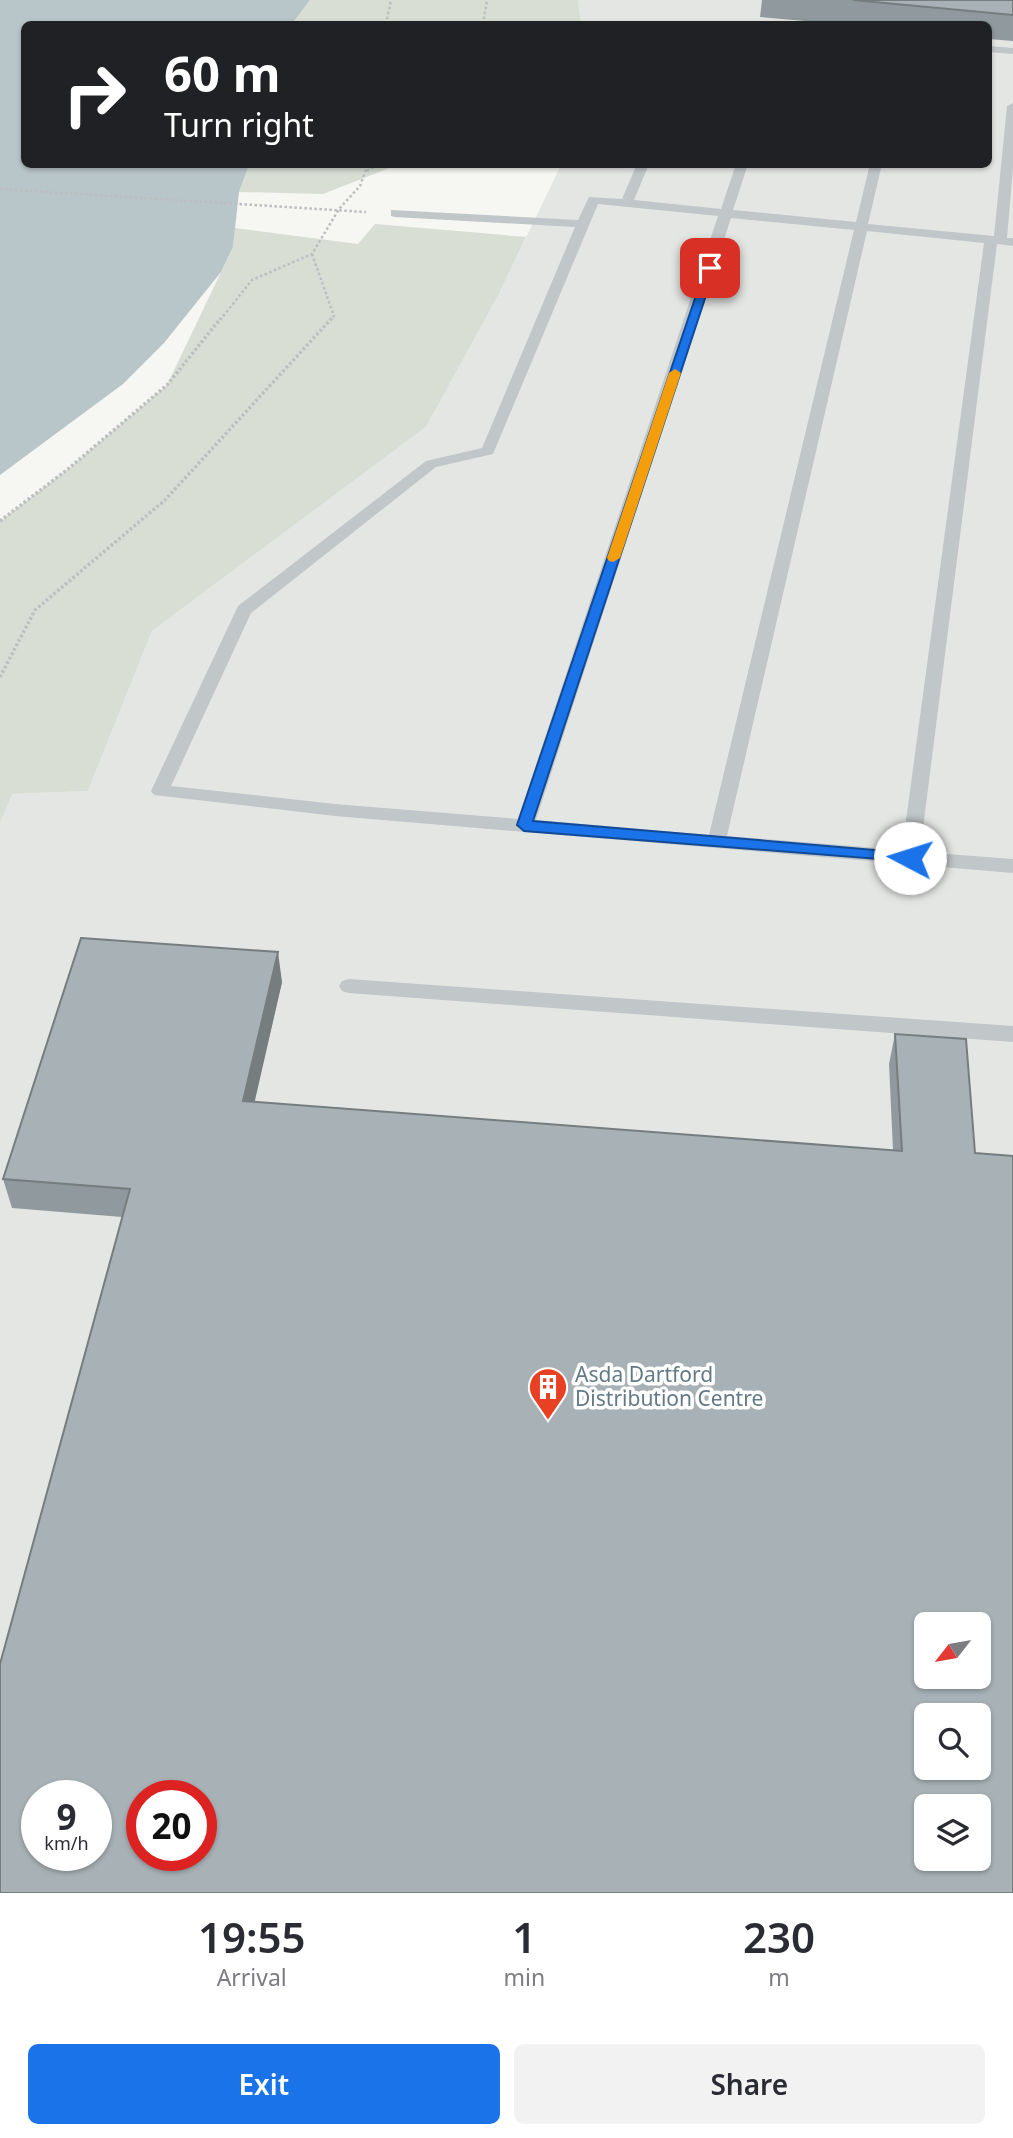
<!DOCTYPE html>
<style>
body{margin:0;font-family:"Noto Sans",sans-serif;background:#f2f2f3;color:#2b2b33;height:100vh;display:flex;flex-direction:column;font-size:26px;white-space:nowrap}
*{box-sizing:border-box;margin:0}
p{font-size:23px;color:#7c7c81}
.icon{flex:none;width:38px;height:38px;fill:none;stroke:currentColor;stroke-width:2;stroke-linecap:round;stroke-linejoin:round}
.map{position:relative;height:1893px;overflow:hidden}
.side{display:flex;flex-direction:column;background:#fff;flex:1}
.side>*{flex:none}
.hud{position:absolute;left:21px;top:21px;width:971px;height:147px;border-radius:10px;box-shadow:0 2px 5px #0004;background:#202124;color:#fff;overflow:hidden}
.needle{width:46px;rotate:239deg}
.controls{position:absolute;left:914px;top:1612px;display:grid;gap:14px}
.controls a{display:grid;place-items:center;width:77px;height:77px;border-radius:10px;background:#fff;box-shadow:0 2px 5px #0004;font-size:35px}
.speed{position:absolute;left:21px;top:1780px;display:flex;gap:14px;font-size:35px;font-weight:700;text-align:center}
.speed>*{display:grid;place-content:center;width:91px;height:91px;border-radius:50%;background:#fff;box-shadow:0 2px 5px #0004;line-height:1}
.speed small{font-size:18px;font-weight:400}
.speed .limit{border:10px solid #d22;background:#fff;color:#111}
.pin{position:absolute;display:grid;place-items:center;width:60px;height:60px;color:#fff;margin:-30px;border-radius:14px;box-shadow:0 4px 10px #0006}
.me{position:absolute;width:77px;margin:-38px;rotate:275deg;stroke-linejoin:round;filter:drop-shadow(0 0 5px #0008)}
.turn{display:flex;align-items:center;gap:24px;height:147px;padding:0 28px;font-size:32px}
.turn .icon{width:91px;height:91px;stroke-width:2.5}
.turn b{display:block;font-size:49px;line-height:60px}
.eta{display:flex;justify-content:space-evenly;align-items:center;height:119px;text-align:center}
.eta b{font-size:42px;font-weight:600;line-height:49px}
.primary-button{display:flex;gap:14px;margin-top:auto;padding:14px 28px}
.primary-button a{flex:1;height:80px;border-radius:10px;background:#1a73e8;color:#fff;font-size:28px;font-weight:600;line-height:80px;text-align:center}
.primary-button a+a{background:#f2f2f3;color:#2b2b33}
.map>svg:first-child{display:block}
.built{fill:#e4e6e4;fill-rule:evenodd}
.green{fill:#d8ded4}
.water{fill:#b9c6c9}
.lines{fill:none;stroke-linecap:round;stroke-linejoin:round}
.path-far1{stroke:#bbbec0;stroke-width:2.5;stroke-dasharray:2.5 2.5;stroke-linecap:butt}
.path{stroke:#bbbec0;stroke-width:3.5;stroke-dasharray:2.5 2.5;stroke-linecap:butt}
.service{fill:#c1c6c9;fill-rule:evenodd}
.wall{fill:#90999d}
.shaded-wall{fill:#767d7f}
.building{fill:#a8b2b6;stroke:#767d7f;stroke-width:2;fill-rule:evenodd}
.route{fill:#1a73e8;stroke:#114b97;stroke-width:2}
.slow{fill:#f59e0b}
.labels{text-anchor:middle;stroke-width:7;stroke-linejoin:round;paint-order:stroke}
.near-poi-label{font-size:21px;fill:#647985;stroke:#fff;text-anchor:start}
</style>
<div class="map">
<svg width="1013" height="1893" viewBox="0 0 1013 1893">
<rect width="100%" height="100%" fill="#f6f6f3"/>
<path class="built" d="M578,0h435v1893h-1013v-1070l11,-29 77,-3 64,-160 274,-204 73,-133 62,-129 428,-1v-140h-409zM926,1624h52v52h-52zM926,1715h52v53h-52zM37,1796h59v59h-59zM142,1796h59v59h-59zM926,1806h52v52h-52z"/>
<path class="green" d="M310,0h268l3,24h-289z
M249,165h148l-74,29 -84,-2z
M375,224l151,13 -27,57 -73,133 -274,204 -64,160 -76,3 -12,29v-302l68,-52 99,-84 66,-138 2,-19 123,16z"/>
<path class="water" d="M0,0h310l-18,24h-268v140l225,1 -10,27 -6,55 -12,25 -57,71 -41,41 -123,91z"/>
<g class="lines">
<path class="path-far1" d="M386,24l5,-24
M483,24l4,-24
M367,171l12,-7
M0,189l366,23
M312,254l22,62 -4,4
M220,320l32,-40 60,-26 27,-45 21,-23 8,-22"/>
<path class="path" d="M0,521l68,-52 99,-84 54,-67
M0,677l35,-67 130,-110 167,-182"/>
<path class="service" d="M697,21h23l5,3h-33z
M989,46l24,2v6l-24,-2z
M1013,103v66l-6,69h6v8l-16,-2 -77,608 93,7v14l-678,-57 -181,-21 -3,-4 87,-185 188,-145 56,-13 93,-221 -180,-10 -4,-1v-6l187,10 11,-23 33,2 15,-35h12l-15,36 87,9 15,-45h12l-15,46 123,12 14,-58h12l-14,60 126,12 13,-130zM598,204l120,12 -200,603 -183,-15 -164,-18 80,-173 185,-146 57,-13zM731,218l123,12 -145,605 -173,-15zM867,231l117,12 -82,607 -175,-14z
M349,979l664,47v16l-664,-49 -7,-2 -3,-5 3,-5z"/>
</g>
<path class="wall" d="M762,0h251v41l-24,-2v-15h-150l-79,-7z
M282,982l-28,120 639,48 -4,-86 6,-30 80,119 -853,64 -110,-9 -9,-29z"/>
<path class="shaded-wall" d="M278,952l4,30 -34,149 -5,-30z"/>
<path class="building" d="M853,0h160v15z
M81,938l197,14 -35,149 659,50 -7,-117 71,5 9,114 38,3v737h-1013v-229l130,-475 -127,-10zM926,1624h52v52h-52zM926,1715h52v53h-52zM37,1796h59v59h-59zM142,1796h59v59h-59zM926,1806h52v52h-52z"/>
<path class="route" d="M706,266l9,2 -182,553 377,32 8,5 -2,4 -392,-31 -7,-6z"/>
<path class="slow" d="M675,369l6,4 -61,185 -7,4 -4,-1 -2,-3 62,-185z"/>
<defs>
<g id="building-pin" transform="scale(2.0125)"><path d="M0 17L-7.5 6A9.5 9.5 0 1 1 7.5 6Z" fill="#e74022" stroke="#fff"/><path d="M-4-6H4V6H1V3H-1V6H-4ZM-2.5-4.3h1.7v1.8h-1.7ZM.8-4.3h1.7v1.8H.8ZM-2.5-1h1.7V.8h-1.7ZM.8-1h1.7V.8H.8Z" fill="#fff"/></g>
</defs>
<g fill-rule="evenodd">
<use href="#building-pin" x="548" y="1387"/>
</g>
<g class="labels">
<g class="near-poi-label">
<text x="575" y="1382">Asda Dartford<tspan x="575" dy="24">Distribution Centre</tspan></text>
</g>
</g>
</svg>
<div class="controls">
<a><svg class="needle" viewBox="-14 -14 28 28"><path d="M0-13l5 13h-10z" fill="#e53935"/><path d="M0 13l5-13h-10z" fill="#7c7c81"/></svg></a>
<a><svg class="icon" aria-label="search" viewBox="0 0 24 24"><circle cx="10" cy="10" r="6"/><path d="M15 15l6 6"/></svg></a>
<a><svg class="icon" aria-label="layers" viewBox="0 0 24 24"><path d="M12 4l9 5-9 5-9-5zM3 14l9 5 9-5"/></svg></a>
</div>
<div class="speed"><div>9<small>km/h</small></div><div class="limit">20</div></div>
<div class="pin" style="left:710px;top:268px;background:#d93025"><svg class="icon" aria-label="arrive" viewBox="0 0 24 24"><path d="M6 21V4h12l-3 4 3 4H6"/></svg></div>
<svg class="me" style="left:910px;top:858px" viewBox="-20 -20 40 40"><circle r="19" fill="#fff"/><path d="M0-13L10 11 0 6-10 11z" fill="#1a73e8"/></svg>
<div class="hud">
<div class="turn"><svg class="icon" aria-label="right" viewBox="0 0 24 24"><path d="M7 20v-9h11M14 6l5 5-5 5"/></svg><div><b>60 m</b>Turn right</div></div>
</div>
</div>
<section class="side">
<div class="eta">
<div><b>19:55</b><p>Arrival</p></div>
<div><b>1</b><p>min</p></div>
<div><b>230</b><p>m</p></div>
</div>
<div class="primary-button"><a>Exit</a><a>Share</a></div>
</section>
